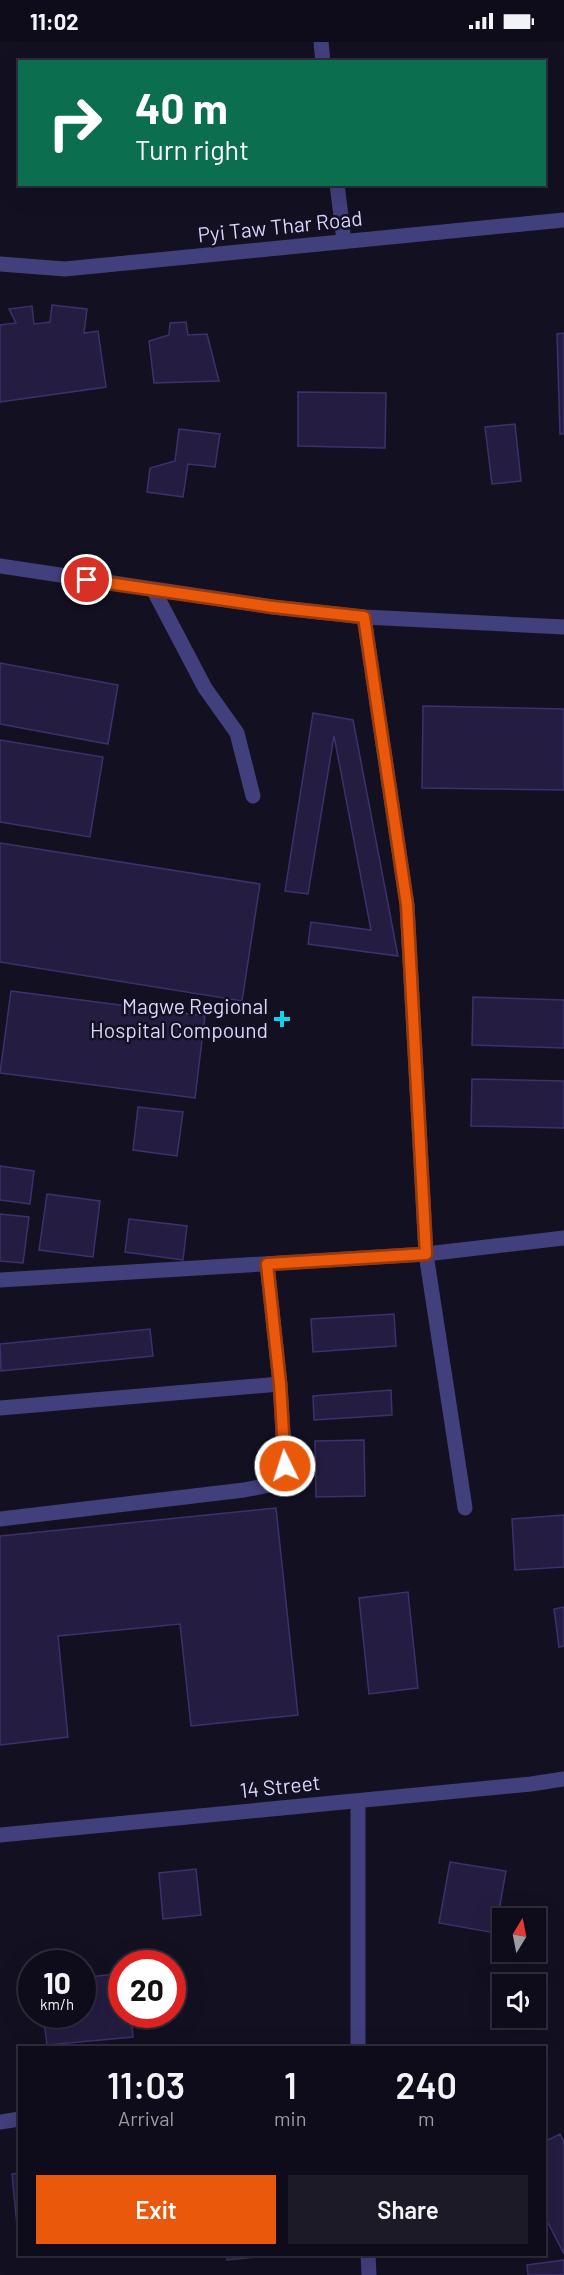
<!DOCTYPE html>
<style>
body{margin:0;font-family:Barlow,sans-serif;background:#1c1a27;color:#f1f3f6;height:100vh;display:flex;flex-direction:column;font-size:22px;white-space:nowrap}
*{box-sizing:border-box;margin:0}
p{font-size:20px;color:#9b9ba2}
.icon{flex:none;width:33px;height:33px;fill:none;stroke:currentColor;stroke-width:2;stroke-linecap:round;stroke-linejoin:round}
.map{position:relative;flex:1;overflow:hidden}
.drawer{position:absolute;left:18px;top:2004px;width:528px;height:210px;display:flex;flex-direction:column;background:#0e0c1a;border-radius:0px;box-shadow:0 6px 24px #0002,0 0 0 2px #2e2c39}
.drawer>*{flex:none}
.top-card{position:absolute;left:18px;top:18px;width:528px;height:126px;border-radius:0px;box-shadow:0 6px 24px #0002,0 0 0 2px #2e2c39;background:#0b6e4f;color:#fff;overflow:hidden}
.needle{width:39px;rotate:10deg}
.controls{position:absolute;left:492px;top:1866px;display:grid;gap:12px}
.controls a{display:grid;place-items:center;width:54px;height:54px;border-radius:0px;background:#0e0c1a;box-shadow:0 6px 24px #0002,0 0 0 2px #2e2c39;font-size:30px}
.speed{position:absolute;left:18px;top:1908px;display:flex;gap:12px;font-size:30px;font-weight:700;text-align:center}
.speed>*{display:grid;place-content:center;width:78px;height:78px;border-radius:50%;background:#0e0c1a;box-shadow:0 6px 24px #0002,0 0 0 2px #2e2c39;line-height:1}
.speed small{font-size:15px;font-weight:400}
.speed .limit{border:9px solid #d22;background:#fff;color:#111}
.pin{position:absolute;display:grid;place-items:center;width:51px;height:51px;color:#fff;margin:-26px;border:3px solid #fff;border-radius:50%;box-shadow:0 2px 6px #0007}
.me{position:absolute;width:66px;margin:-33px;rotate:356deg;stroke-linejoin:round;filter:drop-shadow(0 0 4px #0008)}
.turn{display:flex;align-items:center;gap:21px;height:126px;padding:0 18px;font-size:27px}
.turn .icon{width:78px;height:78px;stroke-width:2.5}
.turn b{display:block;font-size:42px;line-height:51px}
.eta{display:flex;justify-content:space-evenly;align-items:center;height:102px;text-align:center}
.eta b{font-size:36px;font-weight:600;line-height:42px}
.cta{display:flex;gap:12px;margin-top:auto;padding:12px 18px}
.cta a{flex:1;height:69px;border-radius:0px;background:#ea580c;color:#fff;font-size:24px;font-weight:600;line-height:69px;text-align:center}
.cta a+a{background:#1c1a27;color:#f1f3f6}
.status{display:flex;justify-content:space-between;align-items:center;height:42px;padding:0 30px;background:#0e0c1a;direction:ltr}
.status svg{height:16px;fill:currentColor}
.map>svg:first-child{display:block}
.building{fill:#251d41;stroke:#3d316b;stroke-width:1.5}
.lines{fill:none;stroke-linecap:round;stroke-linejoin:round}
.service{stroke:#423f7d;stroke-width:15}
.minor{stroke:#423f7d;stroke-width:15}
.tertiary{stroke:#423f7d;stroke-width:15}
.route-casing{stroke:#983908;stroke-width:15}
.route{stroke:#ea580c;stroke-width:10}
.poi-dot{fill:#13d1e8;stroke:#131022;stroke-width:2}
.labels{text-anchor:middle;stroke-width:5;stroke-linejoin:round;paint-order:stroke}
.street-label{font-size:21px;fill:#d9d4fb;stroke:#131022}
.poi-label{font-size:21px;fill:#d9d4fb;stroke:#131022;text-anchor:end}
</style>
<div class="status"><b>11:02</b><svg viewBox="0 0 49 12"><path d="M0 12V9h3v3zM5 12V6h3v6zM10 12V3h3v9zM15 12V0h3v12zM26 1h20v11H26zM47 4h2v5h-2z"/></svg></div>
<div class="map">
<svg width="564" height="2233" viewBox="0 0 564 2233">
<rect width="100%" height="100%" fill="#131022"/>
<path class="building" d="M52,263l35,4 -3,24 14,-2 8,56 -106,15v-77l16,-2 -7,-14 23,-3 2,18 16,-2z
M186,280l2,13 19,-1 12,47 -65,2 -5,-42 20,-6 1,-12z
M564,291v101h-4l-3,-100z
M298,350l88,1 -1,55 -87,-2z
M515,382l6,57 -29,3 -7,-57z
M179,387l41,5 -5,33 -27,-3 -5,33 -36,-5 3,-24 25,-7z
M0,621l118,22 -10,59 -108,-20z
M423,664l141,3v81l-142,-2z
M313,671l40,7 45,236 -90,-12 3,-22 60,8 -37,-194 -26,158 -23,-3z
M0,698l103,17 -13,80 -90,-15z
M0,801l260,41 -18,117 -242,-39z
M11,949l194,25 -10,82 -195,-25z
M473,955l91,3v48l-92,-3z
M472,1037l92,2v47l-93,-2z
M138,1065l45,5 -6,44 -44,-6z
M0,1124l34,5 -4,33 -30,-4z
M47,1152l53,7 -7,56 -54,-7z
M0,1172l29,3 -6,46 -23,-2z
M129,1177l58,7 -4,34 -58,-8z
M394,1272l2,32 -83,6 -2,-33z
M150,1287l3,27 -152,15 -1,-27z
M391,1348l1,25 -78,5 -1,-24z
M364,1398l1,56 -49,1 -1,-56z
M276,1466l22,207 -107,11 -11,-102 -122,12 10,101 -68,8v-209z
M564,1473v52l-49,3 -3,-51z
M408,1550l10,96 -49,6 -10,-96z
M564,1565v39l-5,1 -5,-38z
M450,1820l56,9 -11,62 -56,-10z
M196,1827l5,46 -38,4 -4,-46z
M122,1931v41h9l2,23 -86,8 -4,-31h39v-36z
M560,2092l4,8v112l-20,-39v-73z
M20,2131v73h-1l-7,-72z
M227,2212h38v2l-38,4z
M564,2218v15h-36l-1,-10z"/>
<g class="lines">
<path class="service" d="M0,524l153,23 52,99 32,45 16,63
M153,547l120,18 91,10 200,10
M426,1212l39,254
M0,1238l426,-26 138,-16
M0,1366l280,-24
M0,1477l244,-29 31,-6 10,-18 -5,-82 -13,-120"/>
<path class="minor" d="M321,0l2,20
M337,142l7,57
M364,575l43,288 19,349
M0,1793l531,-51 33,-5
M358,2006v-247
M0,2080l20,-3
M368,2212l1,21"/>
<path class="tertiary" d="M0,222l65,5 499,-49"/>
</g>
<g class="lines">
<g class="route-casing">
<path id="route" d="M87,538l186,27 91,10 43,288 19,349 -159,10 13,120 5,82"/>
</g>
<use href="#route" class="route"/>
</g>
<path class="poi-dot" d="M279 968h6v6h6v6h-6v6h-6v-6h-6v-6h6z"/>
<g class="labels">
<g class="street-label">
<text transform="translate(280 185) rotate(-6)" y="7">Pyi Taw Thar Road</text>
<text transform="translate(280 1745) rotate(-6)" y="7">14 Street</text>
</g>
<g class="poi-label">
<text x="268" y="972">Magwe Regional<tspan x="268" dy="24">Hospital Compound</tspan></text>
</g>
</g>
</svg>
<div class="controls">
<a><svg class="needle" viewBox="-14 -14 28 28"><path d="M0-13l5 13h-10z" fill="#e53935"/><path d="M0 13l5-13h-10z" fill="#9b9ba2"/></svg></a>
<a><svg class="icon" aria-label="sound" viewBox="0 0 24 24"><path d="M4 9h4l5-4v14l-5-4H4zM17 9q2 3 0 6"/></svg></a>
</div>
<div class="speed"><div>10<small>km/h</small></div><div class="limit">20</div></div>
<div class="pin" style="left:87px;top:538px;background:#d93025"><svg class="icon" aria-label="arrive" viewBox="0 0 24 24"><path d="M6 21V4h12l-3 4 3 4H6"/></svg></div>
<svg class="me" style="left:285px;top:1424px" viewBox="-20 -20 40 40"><circle r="17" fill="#ea580c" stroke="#fff" stroke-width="3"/><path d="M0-11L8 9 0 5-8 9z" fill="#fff"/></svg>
<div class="top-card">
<div class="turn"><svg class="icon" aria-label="right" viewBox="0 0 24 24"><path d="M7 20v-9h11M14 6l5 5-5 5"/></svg><div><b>40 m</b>Turn right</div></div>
</div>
<section class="drawer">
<div class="eta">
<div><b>11:03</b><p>Arrival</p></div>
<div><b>1</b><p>min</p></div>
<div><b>240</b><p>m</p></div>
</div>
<div class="cta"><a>Exit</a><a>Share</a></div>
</section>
</div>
